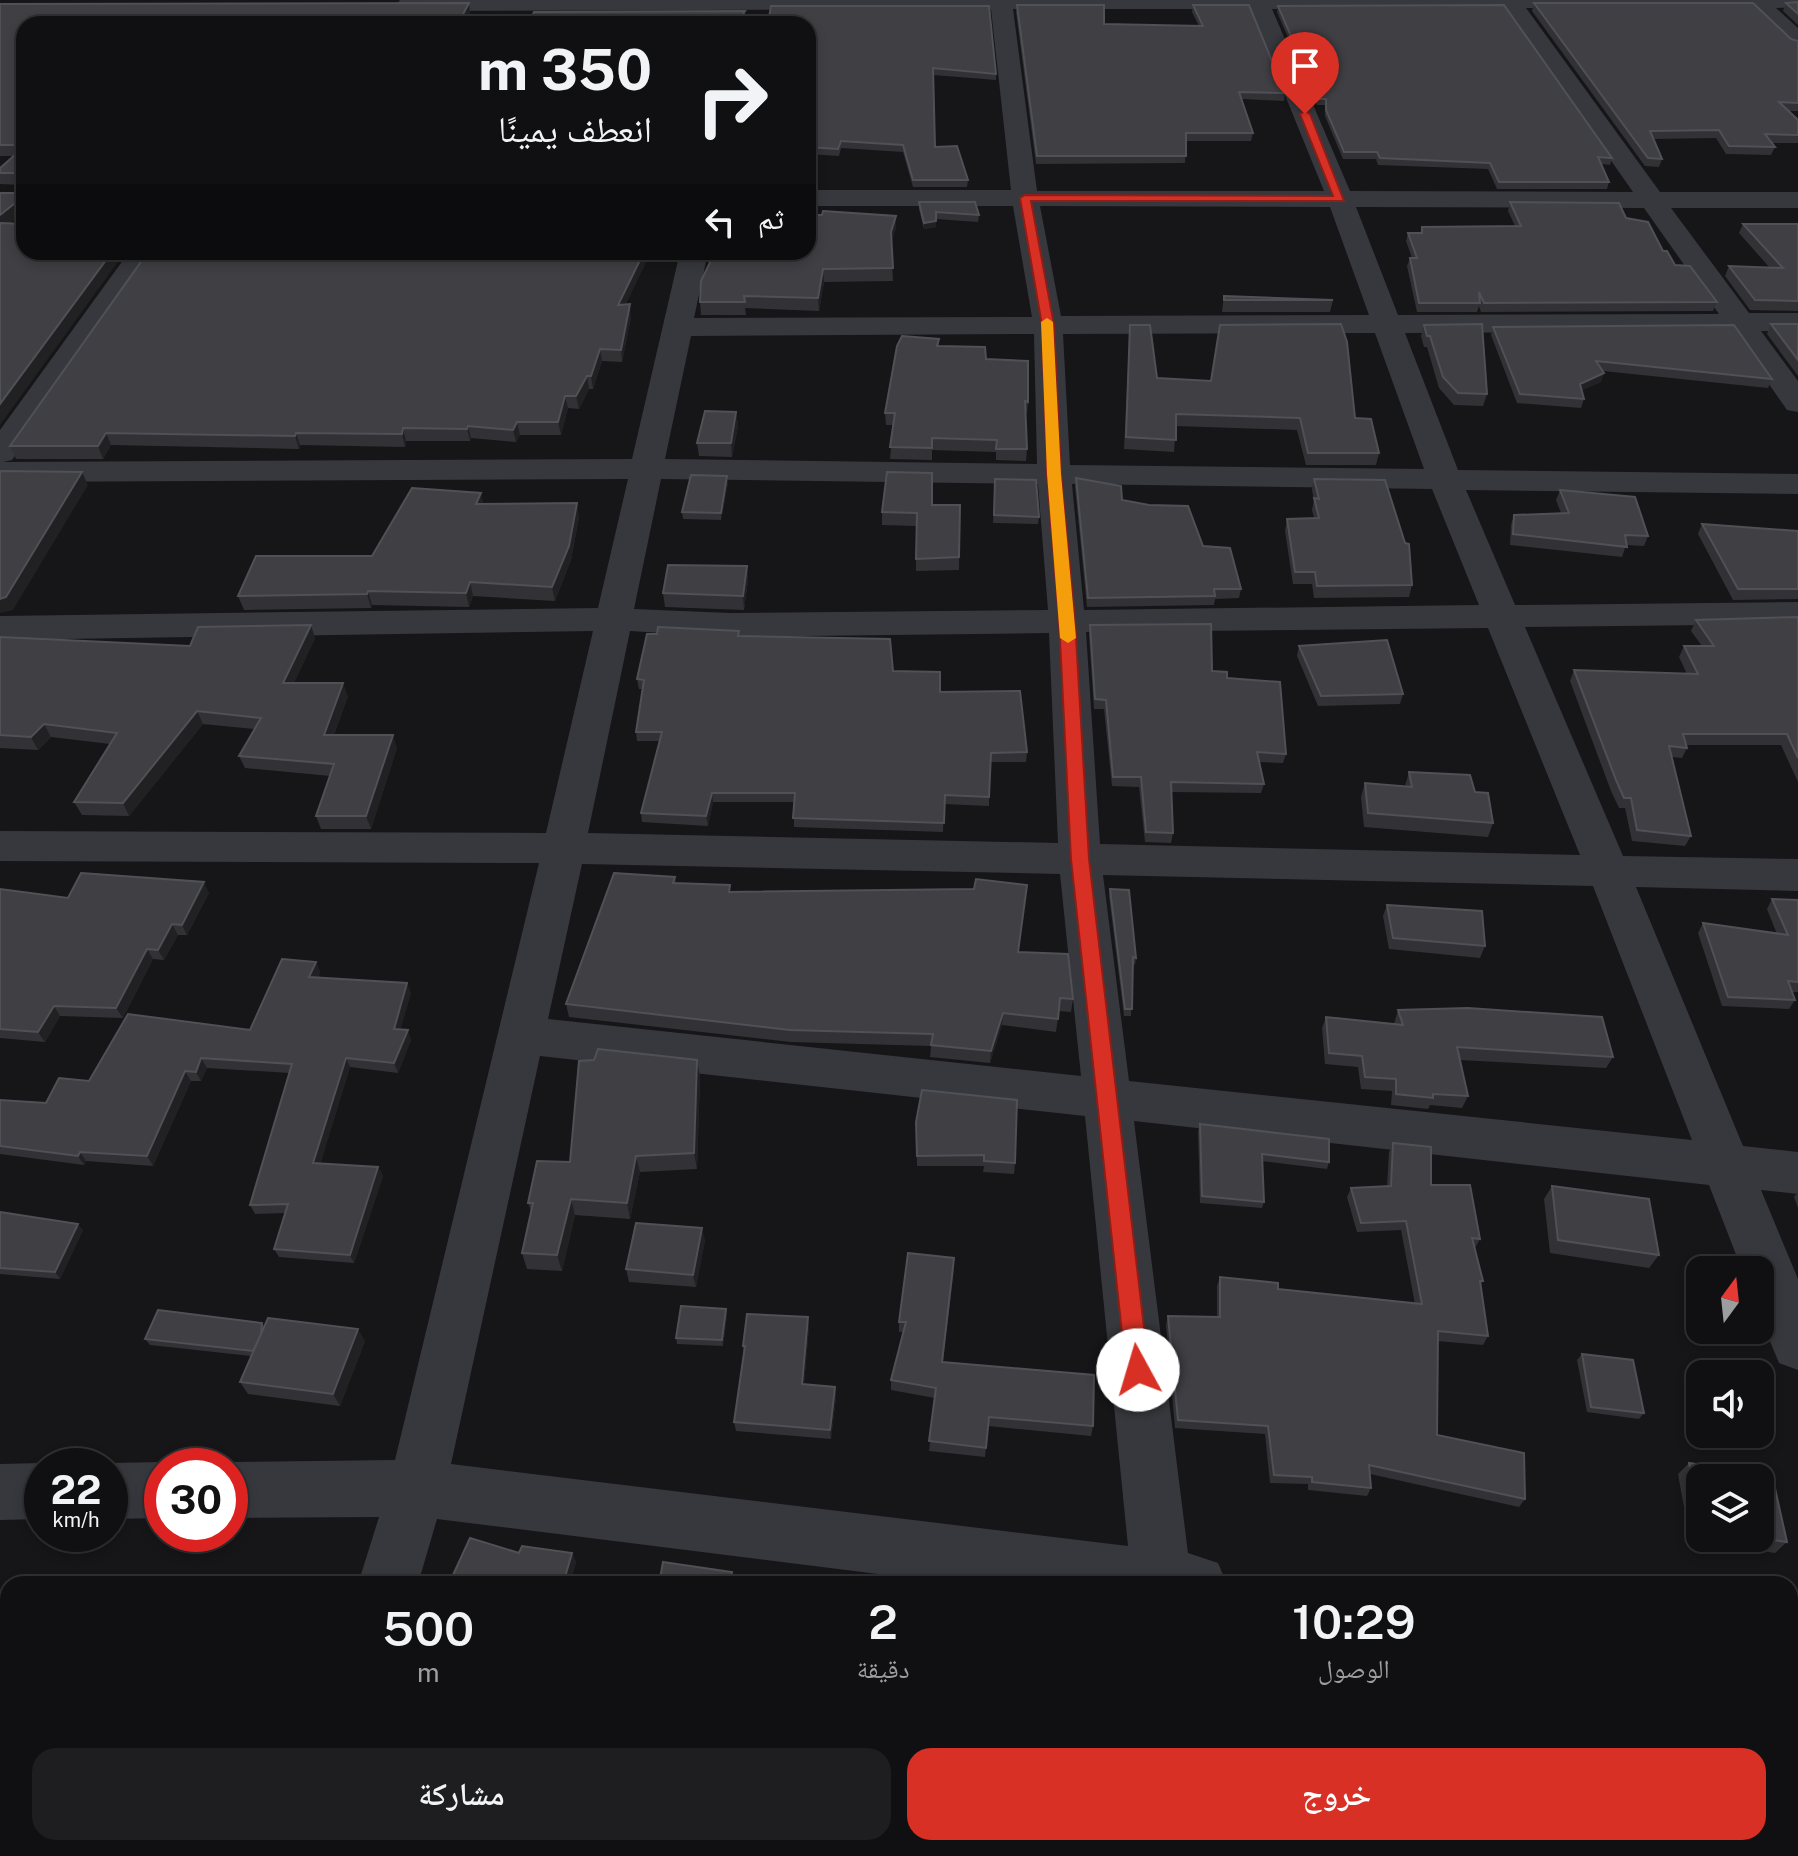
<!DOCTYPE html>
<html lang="ar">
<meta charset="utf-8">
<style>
body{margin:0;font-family:"Public Sans","Noto Naskh Arabic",sans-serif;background:#1e1e20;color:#f1f3f6;direction:rtl;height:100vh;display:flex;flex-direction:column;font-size:30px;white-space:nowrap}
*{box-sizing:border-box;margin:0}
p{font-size:26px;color:#9c9d9f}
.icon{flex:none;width:44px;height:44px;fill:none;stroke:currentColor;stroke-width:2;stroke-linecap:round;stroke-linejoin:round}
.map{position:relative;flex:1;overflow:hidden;direction:ltr}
.drawer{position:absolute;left:0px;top:1576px;width:1798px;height:280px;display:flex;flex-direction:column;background:#101012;border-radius:24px 24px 0 0;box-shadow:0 4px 12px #0003,0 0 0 2px #303032;direction:rtl}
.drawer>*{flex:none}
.banner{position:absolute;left:16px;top:16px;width:800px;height:244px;border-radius:24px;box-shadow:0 4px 12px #0003,0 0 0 2px #303032;direction:rtl;background:#101012;color:#f1f3f6;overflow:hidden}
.needle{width:52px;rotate:15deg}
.tools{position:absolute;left:1686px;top:1256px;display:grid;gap:16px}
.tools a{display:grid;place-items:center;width:88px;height:88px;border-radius:16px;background:#101012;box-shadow:0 4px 12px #0003,0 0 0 2px #303032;font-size:40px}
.speed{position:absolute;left:24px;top:1448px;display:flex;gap:16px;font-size:40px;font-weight:700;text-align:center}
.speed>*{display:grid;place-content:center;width:104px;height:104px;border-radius:50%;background:#101012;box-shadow:0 4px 12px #0003,0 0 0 2px #303032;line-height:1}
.speed small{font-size:20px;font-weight:400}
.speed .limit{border:12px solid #d22;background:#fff;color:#111}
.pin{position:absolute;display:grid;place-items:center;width:68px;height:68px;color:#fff;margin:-82px -34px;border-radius:50% 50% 50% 0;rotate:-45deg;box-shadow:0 0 8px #0007}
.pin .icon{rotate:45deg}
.me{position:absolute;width:88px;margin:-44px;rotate:354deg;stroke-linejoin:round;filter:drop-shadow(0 0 6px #0008)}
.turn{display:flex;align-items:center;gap:28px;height:168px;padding:0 32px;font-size:36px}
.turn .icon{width:104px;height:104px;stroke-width:2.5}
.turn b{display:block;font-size:56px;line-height:68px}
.then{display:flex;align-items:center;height:76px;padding:0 32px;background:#0003;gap:16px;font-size:30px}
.eta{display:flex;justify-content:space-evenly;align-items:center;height:136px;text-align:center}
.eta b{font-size:48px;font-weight:600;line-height:56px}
.button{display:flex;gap:16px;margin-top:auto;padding:16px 32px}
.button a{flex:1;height:92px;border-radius:24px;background:#d93025;color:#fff;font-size:32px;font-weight:600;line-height:92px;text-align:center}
.button a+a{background:#1e1e20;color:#f1f3f6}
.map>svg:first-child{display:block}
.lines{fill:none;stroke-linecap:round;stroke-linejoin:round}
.minor{fill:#37383d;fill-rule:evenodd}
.wall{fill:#323236;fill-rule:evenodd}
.shaded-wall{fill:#212124}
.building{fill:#3f3f44;stroke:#4f5156;stroke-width:2}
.route{fill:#d93025;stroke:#8d1f18;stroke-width:2}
.slow{fill:#f59e0b}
</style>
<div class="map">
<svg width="1798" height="1856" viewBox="0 0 1798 1856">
<rect width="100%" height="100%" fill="#161618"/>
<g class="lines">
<path class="minor" d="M400,0h1398v7l-22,1 22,20v19l-8,-2 -39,-37h-225l134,184h138v16h-127l78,105h49v18h-37l37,50v31l-11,-2 -55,-79 -327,2 53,137 340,4v20l-332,-4 49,115 283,-3v22l-273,3 98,229 175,3v32l-162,-4 107,259 55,6v42l-37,-4 37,89v91l-19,-7 -19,-46v-47h-18l-33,-85 -575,-64 54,432 30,10 9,21h-269l-521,-65 -19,65h-60l21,-67 -149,1v-52h-11l11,-4 165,-2 144,-597 -539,-2v-30l546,2 47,-202 -593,9v-24l598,-8 30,-129 -628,3v-52l129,-178h28l-145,208 -9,2 629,-3 48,-207h28l-14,66 338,-1 -19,-111h-205v-16h203l-20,-181 -583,2 -8,-2 -3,-5zM1504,8l129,184 -283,-1 -78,-182zM1013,9h237l74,182h-287zM1040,206l290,1 39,108 -308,1zM1356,207l288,1 75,106 -321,1zM1375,333l49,136 -354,-4 -7,-131zM1034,334l3,130 -372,-5 26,-123zM661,479l377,5 10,126 -318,3 -96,-4zM1072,484l360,5 47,116 -395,5zM1488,628l92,227 -480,-11 -14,-212zM630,631l100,6 319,-4 9,210 -470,-10zM582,864l478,10 21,202 -533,-57zM1103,875l490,11 99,254 -563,-59zM540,1056l545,60 43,430 -677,-82z
M162,1462l11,4h-11v52l-52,1v-53h-8l8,-3z
M42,1463l8,3h-8v53l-42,1v-56z
M1790,1626l8,1v62l-8,-1z
M274,1848h66l-2,8h-66z
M1146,1848h66l1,8h-66z"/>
</g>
<path class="wall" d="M1798,2v23l-15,-14 3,-8z
M469,3l1,11 -2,4 62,3 215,-10 1,11 -722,2v188l-15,12 -9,201v-232h21v-8l-21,-1v-16l13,-12h-13v-152z
M1534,3l257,36 7,2v70h-10l10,9v23h-27l4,4 -4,8 -45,-1 -10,-16 -63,1 9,20 -3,8 -14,-1 -113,-155z
M1017,5l87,19 95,2 -7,-14 1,-7 92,88 -1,8 -42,-2 11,34 -2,8h-65l-1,22 -149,1 -20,-152z
M1278,6l334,152 -2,7 -9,-1 8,18 -2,7h-110l-9,-20 -110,-4 -2,-6h-33l-18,-43v-11h-8l-40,-93z
M808,24l188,50v6l-63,-5 2,72 33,33 -1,7h-54l-10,-35 -62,-4 -2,8 -31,-2z
M919,202l60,13 -1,7 -42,-3v8l-12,2 -5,-20z
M1510,202l116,16 37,33 12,14 42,37 -4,9 -232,1 -2,-6 -2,6h-60l-10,-46 3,-8h2l-6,-17 2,-8h12l2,-6 93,-1 -7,-15z
M896,216v12l-5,14 2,39 -69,1 -5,29 -74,-3 1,7h-45l-1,-13z
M1743,224h55v87l-48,-1 -25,-34 4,-10 41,2 -31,-35z
M148,252h503l-26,52 6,13 -9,45 -20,-1 -9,28h-4l-10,20 -11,-1 -7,27h-41l-4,7 -45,-4 -1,3h-64l-1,6 -105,-2 -1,4 -188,-4 -8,14h-87l-6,-13z
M1224,296l109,4 -3,12h-108z
M1771,324h27v52l-31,-42z
M1130,325l27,53 198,40 24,35 -3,12h-70l-9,-35 -121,-4 -2,26 -50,-3z
M1424,325l63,69 -4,12 -29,-1 -15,-17 -12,-41h-3l-3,-11z
M1493,327l279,52 -4,9 -165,-17 -2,11 -19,8 2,9 -3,9 -64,-5 -26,-68z
M939,339v7l47,13 42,43 -1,11h-2l2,36 -1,12 -30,-1v-8l-64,-2v10l-42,-1 3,-34h-7l-1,-12z
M736,412l2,14 -6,31 -33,-1 -2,-13z
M1076,478l46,22 81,46 38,43 -2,9 -24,1 -1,6 -127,2 -12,-120z
M995,479l44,38 -1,7 -45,-1z
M1314,479l98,106 -3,12 -95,1 -2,-14h-19l-8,-53 2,-12 27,-1 -2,-8 2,-10 -2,-10z
M728,483l-7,37 -38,-1 -1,-7z
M1560,490l88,46 -4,10 -18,-1 -4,12 -112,-12 1,-20 3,-10 47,-2 -5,-13z
M484,504l95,13 -8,43 -16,41 -82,-5 -4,11 -97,-2 -1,3 -127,2 -6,-14 134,-40z
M932,505h28l-1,65 -43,1v-45l-34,-1v-13z
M1702,524l96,7v68l-65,1 -35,-66z
M747,566l1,14 -4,30 -79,-3 -2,-14z
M1798,617v165l-17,-37h-95l1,3 -5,10 -10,-1 19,79 -6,10 -53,-5 -7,-33h-6l-8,-17 -41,-110 4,-11 113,4 -8,-17 5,-11h18l-11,-15 5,-11z
M1090,625l122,46 15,7 59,76 -3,9 -24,-1 5,22 -3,9 -90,-1 2,41 -2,10 -26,-1 -6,-55 -27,-1 -8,-77h-10l-5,-74z
M739,631l1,5 153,35 47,21 87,60 -1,10h-36l-1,44 -45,-2 -1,28 -149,-5v-25h-81l-5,24 -66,-4 -1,-9 18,-72h-22l-1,-9 6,-43h-3l-2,-10 20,-45z
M0,637l190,9 125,-8 -21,45 54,13 -14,39 63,13 -26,81h-50l-5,-13 14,-40 -85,-8 -6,-12 15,-27 -51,-5 -74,92 -47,-1 -8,-13 36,-58 -59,-7 -13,13 -38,-2z
M1299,646l104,48 -3,10 -82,2 -21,-50z
M1409,772l66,20 18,31 -5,14 -124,-10 -3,-30 4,-14 40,3z
M675,877l1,6 54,8 288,61 55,47 -2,13 -12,-1 -3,21 -54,-7 -12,38 -60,-6 1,-11 -140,-4 -222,-25 -3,-13z
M0,889l68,9 141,-5 -22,42h-9l-14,25 -11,-1 -30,59 -63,-2 -15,26 -45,-4z
M1110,889l26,69 -1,7 -2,-1 -2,52h-7l-15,-120z
M1772,899l26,1v92h-6l3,8 -6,9 -67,-3 -24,-73 5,-10 74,11 -10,-25z
M1387,905l98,41 -5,12 -91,-9 -6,-33z
M316,962l4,10 -2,6 93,15 -11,37 11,10 -13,33 -48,-6 -30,97 58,3 5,9 -29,87 -75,-6 -5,-8 12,-36 -31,1 -5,-9 40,-132 -83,-5 -6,13h-10l-38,85 -67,-5 -2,4 -84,-11v-54l46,3 43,-22 161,-51z
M1398,1010l215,47 -7,11 -146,-8 8,36 -6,12 -32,-3 -2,4 -37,-4 1,-14 -31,-2 -3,-22 -33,-3 -3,-36 4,-11 68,7z
M697,1060l3,17 -3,92 -57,3 -10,47 -55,-4 -13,56 -35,-2 -5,-16 9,-42 -3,-8 42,-41z
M916,1122l99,41 -1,11 -31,-2 1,-6h-67z
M1200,1124l129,38 -2,7 -65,-8 2,41 -2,6 -62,-5 -2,-72z
M1393,1143l87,96 -5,9 8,33 -3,4 8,51 -5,9 -46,-4v94l88,64 -6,8 -149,-33 1,14 -4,8 -59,-6v-6l-38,-1 -5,-49 -90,-6 -9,-103 2,-9 49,1v-31l3,-9 58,12 137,15 -14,-74 -44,2 -10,-35 4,-9 36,-2 2,-34z
M1552,1186l107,69 -10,13 -99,-15 -6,-54z
M1798,1192v16l-4,-11z
M0,1212l83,18 -23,49 -60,-5z
M705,1240l-9,47 -67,-5 -3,-13z
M954,1269l-11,93 150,64 -2,10 -103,-10 -3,31 -56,-6 6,-53 -44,-8v-10l12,-48h-4v-10z
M726,1309l1,6 -4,31 -46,-2 -1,-6z
M262,1323l2,3 101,15 -25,65 -92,-12 -8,-12 11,-26 -101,-11 -5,-6z
M809,1327l-5,57 31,3 1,10 -5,42 -95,-8 -2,-9 10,-68 -1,-8z
M1582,1354l62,59 -5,6 -52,-7 -10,-52z
M1689,1463l98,79 -12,11 -85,-13 -12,-66zM1700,1478l60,60h-60z
M519,1553h53l4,9 -6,22h-112l-5,-9z
M1798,1746v110h-28l-3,-8h23z
M1214,1848h230v8h-224l-4,-1z"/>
<path class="shaded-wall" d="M469,3l1,11 -5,10 -4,-6z
M745,11l1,11 -1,2h-8z
M24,196v16l-24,19v-16z
M896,216v12l-5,16v-12z
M936,221v6l-12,2v-6z
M112,252h13l-125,173v-21z
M644,252h7l-31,65 -2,-12z
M823,269l1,13 -5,29 -1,-13z
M630,304l1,13 -9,45 -1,-12z
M600,349l2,12 -9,28 -2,-13z
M1604,373l-3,9 -24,10 3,-8z
M587,376l2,13 -10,20 -3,-13z
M565,396l3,12 -7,27 -3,-13z
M736,412l2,14 -6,31 -1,-14z
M517,422l3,13 -4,7 -3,-12z
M468,426l3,12 -1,3 -3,-12z
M403,428l3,13 -1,6 -3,-13z
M106,433l5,12 -8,14 -5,-13z
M296,433l4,12 -1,4 -4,-13z
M82,472l6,13 -75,125 -13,3v-14z
M727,476l1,7 -7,37v-7z
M481,493l3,14 -8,-3z
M577,503l2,14 -8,43 -16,41 -3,-14z
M747,566l1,14 -4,30 -1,-14z
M470,582l3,14 -4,11 -3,-14z
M368,591l4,14 -1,3 -4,-14z
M311,625l4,13 -27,58 -5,-13z
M343,683l5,13 -19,52 -5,-13z
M197,711l6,13 -74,92 -6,-13z
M44,724l7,13 -13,13 -7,-13z
M393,735l4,13 -26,81 -5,-13z
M712,793l1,9 -5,24 -2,-10z
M204,882l5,11 -22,42 -5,-10z
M172,924l6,11 -14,25 -6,-10z
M147,949l6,10 -30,59 -7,-10z
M316,962l4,10 -6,15 -5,-10z
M407,983l4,10 -13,46 -4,-10z
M54,1006l6,10 -15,26 -7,-10z
M1003,1013l-1,12 -12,38 1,-12z
M408,1030l3,10 -13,33 -4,-10z
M201,1058l6,10 -6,13 -5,-9z
M346,1058l4,9 -32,105 -5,-9z
M697,1060l3,17 -3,92 -3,-16z
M185,1071l6,10 -38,85 -6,-10z
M80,1152l6,9 -2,4 -6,-9z
M636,1156l4,16 -10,47 -3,-16z
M378,1167l5,9 -29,87 -4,-8z
M571,1199l4,16 -13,56 -5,-16z
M78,1224l5,6 -23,49 -5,-7z
M702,1228l3,12 -9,47 -3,-12z
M726,1309l1,6 -4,31 -1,-6z
M808,1317l1,10 -6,67 -1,-10z
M358,1329l7,12 -25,65 -7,-12z
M835,1387l1,10 -5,42 -1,-9z
M572,1553l4,9 -6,22h-7z
M732,1572l2,12h-4z
M69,1848h29l-4,8h-29z
M445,1848h4l-2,8h-4z
M624,1848h5l-2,8h-5z"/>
<path class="building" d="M1798,2v12l-12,-11z
M469,3l-8,15 69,3 4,-9 211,-1 -8,13h-713v121h-24v-141z
M1534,3h219l38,36 7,2v62l-19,-1 19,18v15l-33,-1 10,13 -46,-1 -10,-16 -69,1 12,28 -14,-1z
M1017,5h87v19l99,2 -10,-21h56l36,88 -46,-1 14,41h-67v23h-149z
M1504,5l108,153 -14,-1 11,25h-110l-9,-19 -110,-5 -3,-6h-33l-18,-42v-11h-8l-40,-93z
M771,6h218l7,68 -63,-6 2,79 22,-1 11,34h-55l-10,-35 -62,-4 -3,8 -30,-2v-123h-40z
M24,147v49l-24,19v-22h21v-20h-21v-5z
M919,202h56l4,13 -43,-3v9l-12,2z
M1510,202l109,1 7,15 22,4 15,29h4l8,14 15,1 27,36 -233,1 -5,-11 1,11h-61l-9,-45h7l-9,-25h14v-6l99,-1z
M823,211l73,5 -5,16 2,36 -70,1 -5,29 -74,-2 1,6h-45l1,-21 14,-29h93v-37h14z
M0,223l24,1v4l-7,7h7v17h88l-112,152z
M1743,224h55v77l-43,-1 -26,-34 54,2z
M148,252h496l-26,53 12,-1 -9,46 -21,-1 -9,27h-4l-11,20h-11l-7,26h-41l-4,8 -45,-4 -1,3 -64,-1 -1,6 -106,-1 -1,3 -189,-3 -8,13h-88z
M1224,296l109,4h-109z
M1341,324l6,18 8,76 16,1 8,34h-71l-8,-35 -124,-4v26l-50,-3 4,-112h20l7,53 54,3 9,-56z
M1482,324l5,70 -29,-1 -15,-16 -13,-41h-3l-3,-11z
M1771,324h27v36z
M1734,325l38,54 -176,-18 8,12 -24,11 4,15 -64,-5 -27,-67z
M902,336l37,3 -2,7 48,1 1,12 42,2v41l-3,-1 2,48h-31l1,-9 -65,-2v10l-42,-1 5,-34h-10l12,-67z
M705,411l31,1 -5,31h-34z
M0,471l82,1 -76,125 -6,2z
M887,472l45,1v32h28l-1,52 -43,2 1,-46 -35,-1z
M691,475l36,1 -6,37 -39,-1z
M1076,478l45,8 1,14 27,5 39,1 15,40 27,2 11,41h-27l1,7 -127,2z
M995,479l41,1 3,37 -45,-2z
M1314,479l71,1 20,63 4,1 3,41 -95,1 -2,-14h-20l-8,-53 32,-1 -5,-20 5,1z
M412,488l69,5 -5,11 101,-1 -8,43 -17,41 -82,-5 -4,11 -98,-2 -1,3 -129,2 18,-40h116z
M1560,490l75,7 13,39 -23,-1 2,12 -114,-13 1,-19 55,-2z
M1702,524l96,7v58h-60z
M668,565l79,1 -4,30 -80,-3z
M1798,617v141l-11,-24h-104l4,14 -18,-2 22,90 -54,-6 -6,-32h-7l-8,-18 -42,-110 124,4 -14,-28h30l-18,-26z
M1211,624l1,47 15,1v6l53,4 6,72 -29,-2 7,32 -93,-2 2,51 -27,-1 -5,-55h-28l-7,-77 -11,-1 -5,-74z
M311,625l-28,58h60l-19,52h69l-27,81h-50l18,-52 -95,-8 22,-38 -64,-7 -74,92 -49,-1 43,-69 -73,-9 -13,13 -31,-2v-98l190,9 8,-19z
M658,627l81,4 -1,5 152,3 3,32 47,1v20l80,-1 7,61 -36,1 -2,44 -44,-2 -1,28 -151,-5 2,-25h-83l-6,23 -65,-3 21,-81h-26l8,-52 -7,-1 10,-45h10z
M1387,640l16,54 -82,2 -22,-50z
M1409,772l61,3 5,17 13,1 5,30 -125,-10 -3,-30 47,4z
M81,873l123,9 -22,43 -10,-1 -14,26 -11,-1 -31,59 -62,-2 -16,26 -38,-3v-140l68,9z
M614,873l61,4 -2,6 57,2 -1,7 245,-3 2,-10 51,6 -9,67 50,2 5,45 -13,-1 -2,21 -55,-6 -12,38 -60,-6 2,-11 -143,-4 -224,-26z
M1110,889l19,1 7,68 -3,-1 -1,52h-7z
M1772,899l26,1v82l-10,-1 7,19 -67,-3 -25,-74 85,12z
M1387,905l95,6 3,35 -92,-8z
M282,959l34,3 -7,15 98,6 -13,46 14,1 -14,33 -48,-5 -33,105 65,4 -28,88 -76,-6 14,-45 -38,1 42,-141 -91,-6 -5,14 -11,-1 -38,85 -67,-4 -2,4 -78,-10v-46l46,3 13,-25 30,3 39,-67 122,16z
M1468,1008l134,9 11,40 -156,-10 11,49 -35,-2v4l-37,-4v-15l-31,-2 -3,-21 -33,-3 -3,-36 77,8 -5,-15z
M598,1049l99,11 -3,93 -58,3 -9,47 -56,-4 -14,56 -35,-2 11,-50h-5l9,-42 33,1 9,-101 15,-1z
M922,1090l95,10 -2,63 -31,-2v-6l-67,1 -1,-34z
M1200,1124l129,15v23l-67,-8 2,48 -62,-6z
M1393,1143l38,4v38h39l10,54 -8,-1 11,43h-3l8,55 -50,-5 -1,104 87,18 1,46 -156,-34 2,23 -59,-6v-5l-38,-2 -6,-49 -90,-6 -10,-104 52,1v-40l58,6v6l144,15 -16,-83 -45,2 -10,-35 40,-2z
M1552,1186l97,13 10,56 -101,-15z
M0,1212l78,12 -23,48 -55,-4z
M636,1223l66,5 -9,47 -67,-6z
M908,1253l46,5 -12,104 152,13 -1,51 -104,-9 -3,31 -57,-7 7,-53 -45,-8 15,-58h-7z
M681,1306l45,3 -4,31 -46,-2z
M158,1310l104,13 -1,11 -8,17 -108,-12z
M747,1314l61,3 -6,67 33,3 -5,43 -96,-8 11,-76h-2z
M268,1318l90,11 -25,65 -93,-12z
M1582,1354l51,6 11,53 -53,-6z
M1689,1463l83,12 15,67 -30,-4h3v-60h-60v46z
M470,1538l49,15 3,-7 50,7 -9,31h-82l-28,-9z
M663,1562l69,10 -2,12h-71z
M1790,1745l8,1v108h-13l-2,-6h7z
M0,1798l8,2v48h61l-4,8h-65z
M406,1848h39l-2,8h-39z
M582,1848h42l-2,8h-42z
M705,1848h34l-1,8h-33z
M811,1848h42l-1,8h-42z
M1231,1848h213v8h-169z"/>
<path class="route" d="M1305,111l5,3 34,87h-313l23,124 7,149 14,146 14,239 60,511 -3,7 -8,3 -8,-3 -4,-7 -55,-511 -12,-239 -12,-146 -5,-149 -22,-127 5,-3 308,1 -33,-82z"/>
<path class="slow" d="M1047,318l6,4 8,152 15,164 -8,5 -8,-5 -13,-164 -6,-152z"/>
</svg>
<div class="tools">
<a><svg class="needle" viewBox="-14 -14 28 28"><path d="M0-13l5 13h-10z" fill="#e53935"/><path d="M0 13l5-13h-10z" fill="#9c9d9f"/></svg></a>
<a><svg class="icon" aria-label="sound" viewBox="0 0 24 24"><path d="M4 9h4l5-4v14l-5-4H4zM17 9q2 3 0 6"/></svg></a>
<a><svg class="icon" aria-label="layers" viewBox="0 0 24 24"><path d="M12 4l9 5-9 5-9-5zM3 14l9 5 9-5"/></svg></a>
</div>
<div class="speed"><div>22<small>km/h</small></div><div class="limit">30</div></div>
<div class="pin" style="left:1305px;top:114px;background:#d93025"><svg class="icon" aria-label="arrive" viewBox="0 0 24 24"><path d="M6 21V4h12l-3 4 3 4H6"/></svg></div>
<svg class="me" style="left:1138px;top:1370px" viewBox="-20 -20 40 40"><circle r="19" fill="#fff"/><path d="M0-13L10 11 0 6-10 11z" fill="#d93025"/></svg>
<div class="banner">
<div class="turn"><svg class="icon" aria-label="right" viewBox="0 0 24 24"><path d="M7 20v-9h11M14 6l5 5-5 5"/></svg><div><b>350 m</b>انعطف يمينًا</div></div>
<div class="then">ثم<svg class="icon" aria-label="left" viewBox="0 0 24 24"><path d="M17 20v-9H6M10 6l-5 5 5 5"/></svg></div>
</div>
<section class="drawer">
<div class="eta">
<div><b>10:29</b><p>الوصول</p></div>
<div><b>2</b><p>دقيقة</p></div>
<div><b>500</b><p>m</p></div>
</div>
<div class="button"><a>خروج</a><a>مشاركة</a></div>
</section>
</div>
